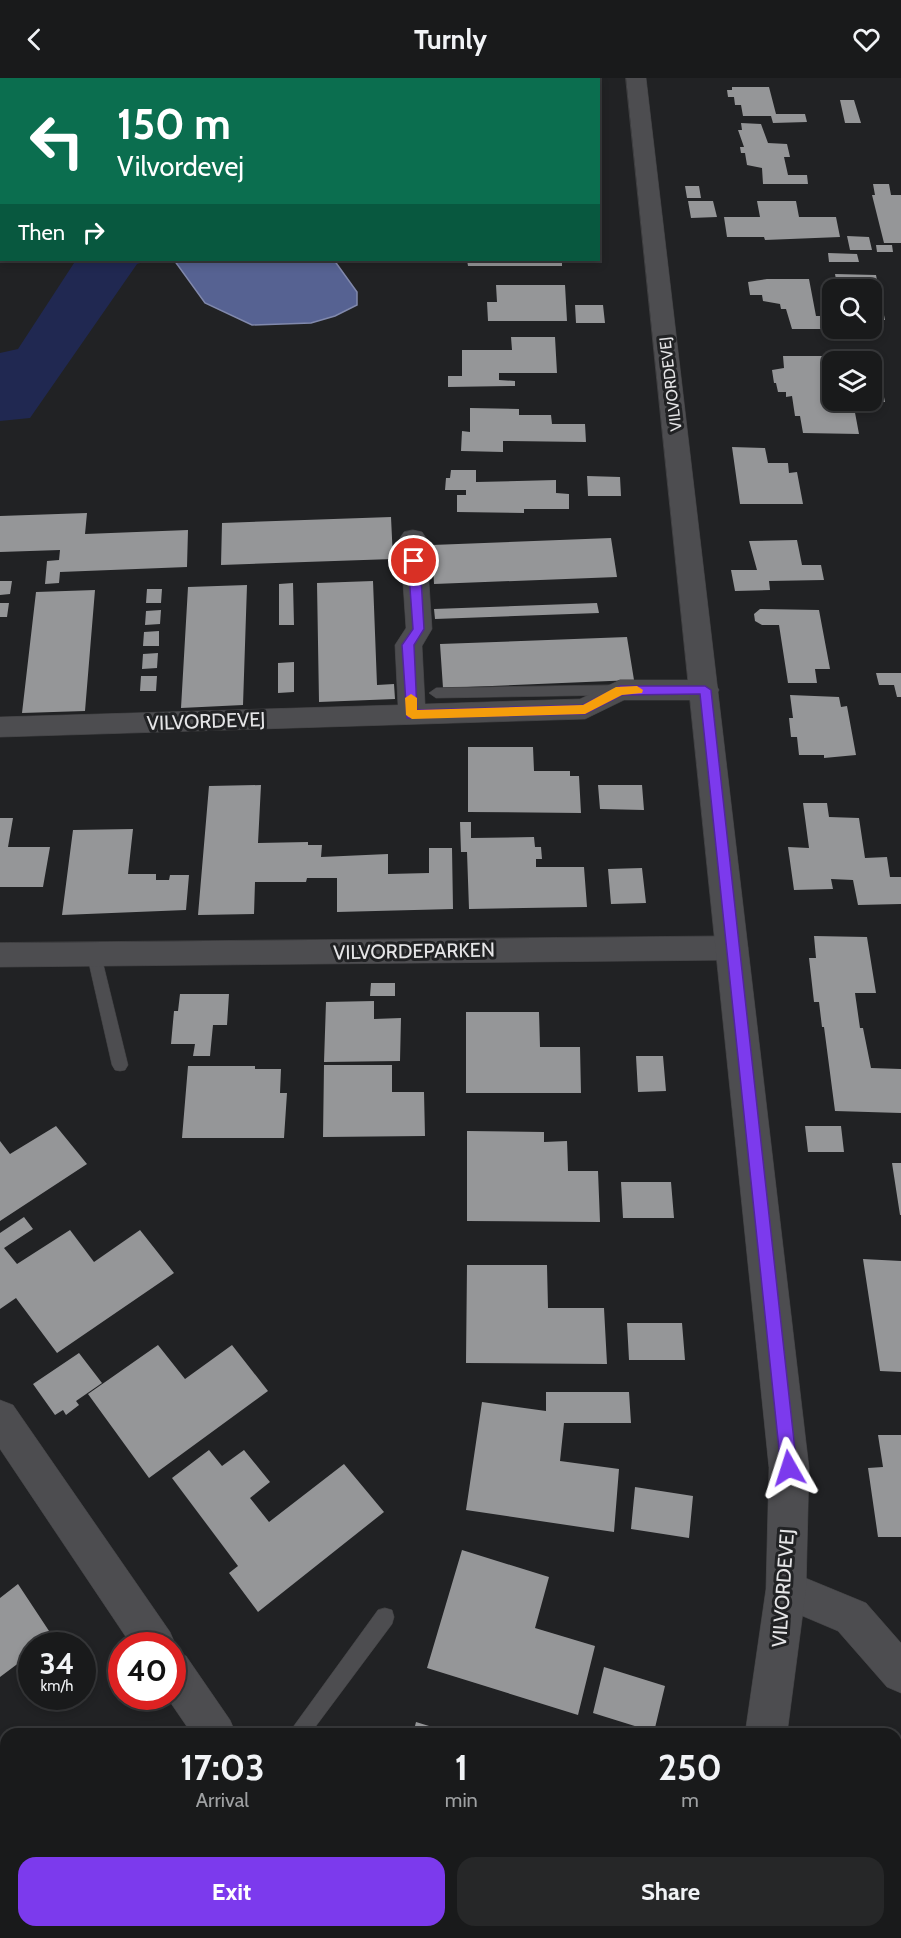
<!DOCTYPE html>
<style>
body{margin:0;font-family:Cabin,sans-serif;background:#262728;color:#f1f3f6;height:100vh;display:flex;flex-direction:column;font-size:22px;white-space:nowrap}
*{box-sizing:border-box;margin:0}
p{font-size:20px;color:#9fa1a3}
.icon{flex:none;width:33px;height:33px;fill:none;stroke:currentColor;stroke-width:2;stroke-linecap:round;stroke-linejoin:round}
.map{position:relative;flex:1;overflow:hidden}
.details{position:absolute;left:0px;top:1650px;width:902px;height:210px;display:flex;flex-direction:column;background:#191a1b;border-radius:18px 18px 0 0;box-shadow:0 3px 9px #0003,0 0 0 2px #37383a}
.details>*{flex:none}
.banner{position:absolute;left:0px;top:0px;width:600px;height:183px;box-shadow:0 3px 9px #0003,0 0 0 2px #37383a;background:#0b6e4f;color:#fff;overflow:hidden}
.controls{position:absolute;left:822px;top:201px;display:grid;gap:12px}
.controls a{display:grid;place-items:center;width:60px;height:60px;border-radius:12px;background:#191a1b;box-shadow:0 3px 9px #0003,0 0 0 2px #37383a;font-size:30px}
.speed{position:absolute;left:18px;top:1554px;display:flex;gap:12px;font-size:30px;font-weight:700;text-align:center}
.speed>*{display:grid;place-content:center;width:78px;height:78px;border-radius:50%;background:#191a1b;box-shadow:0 3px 9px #0003,0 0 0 2px #37383a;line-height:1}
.speed small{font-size:15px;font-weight:400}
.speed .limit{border:9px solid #d22;background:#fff;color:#111}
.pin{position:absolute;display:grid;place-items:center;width:51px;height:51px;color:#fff;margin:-26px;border:3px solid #fff;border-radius:50%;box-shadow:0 2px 6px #0007}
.me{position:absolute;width:66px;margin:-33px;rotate:354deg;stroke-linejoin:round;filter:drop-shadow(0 0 4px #0008)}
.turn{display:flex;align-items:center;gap:21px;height:126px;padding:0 18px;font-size:27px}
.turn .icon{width:78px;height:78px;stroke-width:2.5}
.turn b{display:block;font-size:42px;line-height:51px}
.then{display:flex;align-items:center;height:57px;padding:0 18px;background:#0003;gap:12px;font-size:22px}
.eta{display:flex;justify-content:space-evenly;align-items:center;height:102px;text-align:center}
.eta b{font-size:36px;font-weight:800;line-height:42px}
.action{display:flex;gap:12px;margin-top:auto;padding:12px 18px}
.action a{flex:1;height:69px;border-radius:18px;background:#7c3aed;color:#fff;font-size:24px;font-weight:800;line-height:69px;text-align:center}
.action a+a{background:#262728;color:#f1f3f6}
header{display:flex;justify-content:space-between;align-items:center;height:78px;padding:0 18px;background:#191a1b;font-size:27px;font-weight:800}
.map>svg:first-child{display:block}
.green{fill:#202851}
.water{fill:#566292;stroke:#8189ac;stroke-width:1.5}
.building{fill:#959698}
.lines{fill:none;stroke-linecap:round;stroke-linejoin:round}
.service-casing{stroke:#3f3f41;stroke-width:1}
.minor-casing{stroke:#3f3f41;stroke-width:1}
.tertiary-casing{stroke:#3f3f41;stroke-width:1}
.service{fill:#4d4d50;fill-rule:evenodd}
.minor{fill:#4d4d50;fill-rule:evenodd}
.tertiary{fill:#4d4d50;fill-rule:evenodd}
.route{fill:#7c3aed;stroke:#51269a;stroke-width:1.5}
.slow{fill:#f59e0b}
.labels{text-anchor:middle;stroke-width:6;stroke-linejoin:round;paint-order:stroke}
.far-street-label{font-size:16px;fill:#e5e5e7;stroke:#212224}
.street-label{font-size:20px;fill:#e5e5e7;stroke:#212224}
</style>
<header><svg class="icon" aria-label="back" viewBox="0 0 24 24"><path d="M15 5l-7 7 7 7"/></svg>Turnly<svg class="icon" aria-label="heart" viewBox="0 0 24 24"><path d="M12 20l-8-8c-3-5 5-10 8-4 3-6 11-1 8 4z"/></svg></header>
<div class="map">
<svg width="901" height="1860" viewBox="0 0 901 1860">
<rect width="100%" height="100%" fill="#212224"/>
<path class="green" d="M76,182h74l-13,4 -107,154 -30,3v-68l18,-4z"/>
<path class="water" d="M174,182h160l23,32v13l-22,11 -24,7 -59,2 -47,-22z"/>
<path class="building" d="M732,9h37l7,27h29l2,8 -34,1 -2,-7h-28l-2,-11h-6l-1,-8h-6l-1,-7h5z
M840,22h14l7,23h-16z
M741,45l20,1 7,19 19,1 3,13h-6l4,18h19l1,9h-45l-1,-16 -15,-3 -2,-12h-4l-1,-6h4l-6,-17h4z
M873,106h16l2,11h10v48h-17l-12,-48h3z
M685,108h14l2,12h-14z
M688,123h25l4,16 -26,1z
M757,123h39l3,16h37l4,20 -75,3 -1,-3h-37l-3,-20h36z
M847,158l22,1 3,13h-22z
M876,167h16l1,7h-16z
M828,175l29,1 2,8h-30z
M467,182h95v6h-94z
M835,196l41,1 9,45h-13v-30h-34z
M767,201h42l7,37h16v13h-40l-6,-20h-5l-1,-5 -17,-3 -1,-6h-12l-2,-13z
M496,207h69l2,36h-79l-1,-19h10z
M823,226h9v11h-7z
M575,227h28l2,18h-29z
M511,259h44l2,36h-58v7l16,1v5l-67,1v-11h14v-26h50z
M783,278h39l3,13h2l5,34 21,-1 6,32 -56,-1 -3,-17h-5l-3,-20 -6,1v-5h-8l-2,-9h-2l-2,-13 12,-2z
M872,309h10l3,15h-13z
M470,330l49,1v6h32l1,9h33l1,18 -83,-1v11l-42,-1 1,-20 8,1z
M732,369l33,1 3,15h20l1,10 8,-1 6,32h-63z
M451,392h25v12l80,-2v13l13,1v15h-45v4l-67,-1v-17h9v-5h-21l1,-12h4z
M587,398l33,1 1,19h-33z
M87,435l-2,21 103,-4 -1,37 -127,5 -1,11 -14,1 2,-23 12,-1 1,-10 -60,2v-36z
M391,439l2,42 -172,6 1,-42z
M611,460l6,39 -183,7 -2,-39z
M797,462l5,25h19l3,15 -55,1 1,9 -35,1 -4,-21h26l-8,-29z
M0,503h12l-2,13 -10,1z
M373,503l4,104 17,-1 1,15 -76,3 -2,-119z
M293,505l1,42h-15v-41z
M247,507l-4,120 -62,3 7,-121z
M147,511h15l-1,14h-15z
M95,512l-10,121 -63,2 14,-121z
M0,525h9l-2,14h-7z
M597,525l2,10 -164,6 -1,-10z
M760,531l59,1 11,59h-15l2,14h-29l-9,-58h-17l-7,-4 -1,-7z
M161,532l-1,14 -15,1 1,-14z
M159,553v15h-16l1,-14z
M627,559l7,43 -191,8 -3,-44z
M158,575l-1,15 -15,1 1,-15z
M294,584v30l-16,1v-30z
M876,595h25v24h-4l-3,-12h-15z
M141,598h16l-1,15h-16z
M790,617l49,2 2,10 6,-1 9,49 -32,3v-3h-25l-2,-18h-6l-2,-19h4z
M468,669h65l1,24h36v5h9l2,37 -113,-1z
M261,707l-3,58 50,-1v3h14l-1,12 67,-3v20l41,-1v-25h23l1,61 -116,3v-34h-30l-1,4h-51l-1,32 -56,1 11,-129z
M598,707h44l2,25 -44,-1z
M803,725h24l2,14 30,1 6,40 22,-1 3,20h11v27l-43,1 -5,-25 -22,-1 2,10 -39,1 -6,-43 21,1z
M0,740h13l-5,29h42l-7,40h-43z
M460,744h11v16l63,-1 1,10h6l1,12h-6v8h48l3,40 -118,2 -2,-57h-6z
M133,751l-5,45h28v6h13l1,-5h19l-3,35 -124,5 11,-85z
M642,790l4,35 -35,1 -3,-35z
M814,858l53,1 9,56h-21l5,35h3l8,40 30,1v44l-66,-2 -11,-84h-2l-3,-25h-5l-5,-44h7z
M371,905h24v13h-25z
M180,916h49l-2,31h-14l-3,31h-17l2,-12h-24l3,-33h4z
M374,923v18l27,-1 -1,43 -76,1 2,-60z
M466,934h73l1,35h40l1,46h-115z
M636,978h27l3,35 -28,1z
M324,987h68v27h32l1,44 -102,1z
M188,988h67v3h26l-1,24h7l-3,45h-102z
M56,1048l31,38 -87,57v-80l10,13z
M805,1048h36l3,26h-36z
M467,1053l77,1v10l23,-1 1,30h30l2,51 -133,-1z
M892,1085h9v52h-1z
M621,1104h50l3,36h-51z
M24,1139l9,12 -29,19 13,16 53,-34 24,32 46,-32 34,43 -117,80 -41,-55 -16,11v-76z
M863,1181l38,2v111l-21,-1z
M467,1187h80l1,43h56l3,56 -141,-1z
M627,1245h55l3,37h-56z
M158,1267l27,34 47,-34 36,46 -119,87 -61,-84z
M79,1275l23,30 -26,18 3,4 -13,10 -3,-5 -8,5 -22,-31z
M546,1314h83l2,31h-67l-4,38 59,8 -5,63 -148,-22 16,-108 64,9z
M878,1357h23v102h-23l-10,-69 15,-1z
M209,1372l13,16 22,-16 26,32 -20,16 19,24 75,-58 40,48 -126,100 -29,-39 9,-7 -66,-88z
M635,1409l58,9 -4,42 -58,-9z
M462,1472l87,27 -14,51 60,18 -17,69 -151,-47z
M18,1506l35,53 -11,9h-10v7l-32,24v-79z
M82,1574l11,15 -11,8z
M604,1589l61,19 -11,46 -61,-19z
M32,1592v20l-10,-13z
M36,1618h19l-12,10z
M416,1644l36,11v1h-39z
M6,1661v159l-6,-10v-145z
M896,1810l5,26v24h-67l-1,-6h63z
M27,1854h176l4,6h-176z"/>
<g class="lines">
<g class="service-casing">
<path id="service" d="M620,607l7,5 -7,5 -184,3 -7,-5 7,-5z
M94,871l5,2 2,4 27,110 -3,5 -5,1 -5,-1 -3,-5 -25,-110 2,-4z
M385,1530l7,2 2,7 -2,7 -82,110h-22l90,-124z"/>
</g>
<g class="minor-casing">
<path id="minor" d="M413,452l9,2 4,6 6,91 -10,17 3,58 155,-5 40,-19h85l10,3 4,7 -4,7 -10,3h-81l-39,19 -585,18v-20l398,-12 -3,-60 11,-17 -6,-90 4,-6z
M733,858l11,3 4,9 -4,9 -11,3 -733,7v-24z
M0,1322l13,5 157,227 6,14 -2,5 12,5 44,64 6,14h-44l-26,-38h6v-50h-40l-132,-197z
M786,1492l80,33 35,40v50l-14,-6 -49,-56 -66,-28 -5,-14 5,-14z
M340,1854h58l3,6h-58z"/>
</g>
<g class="tertiary-casing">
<path id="tertiary" d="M626,0h20l163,1390 -3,121 -19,145h-42l21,-145 3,-121z
M705,1854h46l-1,6h-46z"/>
</g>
<use href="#service" class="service"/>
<use href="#minor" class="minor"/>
<use href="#tertiary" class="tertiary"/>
</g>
<path class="route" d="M414,479l6,4 4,68 -10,16 3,65 166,-5 37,-19h85l6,4 86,778 -2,5 -6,3 -6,-3 -2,-5 -81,-774 -78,1 -37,19 -178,4 -5,-73 11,-16 -5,-68z"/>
<path class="slow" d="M637,608l6,4 -1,3 -20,2 -37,19 -173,5 -6,-4 -1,-17 6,-4 6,4v12l166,-5 33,-18z"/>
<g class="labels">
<g class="far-street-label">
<text transform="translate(670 306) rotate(-97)" y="6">VILVORDEVEJ</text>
</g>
<g class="street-label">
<text transform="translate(206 643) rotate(-2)" y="7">VILVORDEVEJ</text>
<text transform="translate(414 873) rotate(-1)" y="7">VILVORDEPARKEN</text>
<text transform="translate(783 1510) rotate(-86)" y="7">VILVORDEVEJ</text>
</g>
</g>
</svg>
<div class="controls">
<a><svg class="icon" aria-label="search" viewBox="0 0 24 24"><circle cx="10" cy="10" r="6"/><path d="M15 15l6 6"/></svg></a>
<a><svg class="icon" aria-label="layers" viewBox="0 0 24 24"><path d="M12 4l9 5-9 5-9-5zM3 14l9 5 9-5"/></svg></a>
</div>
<div class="speed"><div>34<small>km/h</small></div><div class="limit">40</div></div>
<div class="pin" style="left:414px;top:483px;background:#d93025"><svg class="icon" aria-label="arrive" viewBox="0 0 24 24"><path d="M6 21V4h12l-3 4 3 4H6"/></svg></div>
<svg class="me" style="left:789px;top:1390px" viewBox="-20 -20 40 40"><path d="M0-17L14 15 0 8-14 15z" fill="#7c3aed" stroke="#fff" stroke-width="4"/></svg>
<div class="banner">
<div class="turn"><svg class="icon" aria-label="left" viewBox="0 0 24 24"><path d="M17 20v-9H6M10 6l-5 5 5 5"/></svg><div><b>150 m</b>Vilvordevej</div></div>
<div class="then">Then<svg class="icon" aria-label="right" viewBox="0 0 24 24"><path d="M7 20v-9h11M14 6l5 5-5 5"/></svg></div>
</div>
<section class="details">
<div class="eta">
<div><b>17:03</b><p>Arrival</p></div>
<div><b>1</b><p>min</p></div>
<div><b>250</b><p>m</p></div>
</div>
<div class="action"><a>Exit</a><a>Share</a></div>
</section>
</div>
